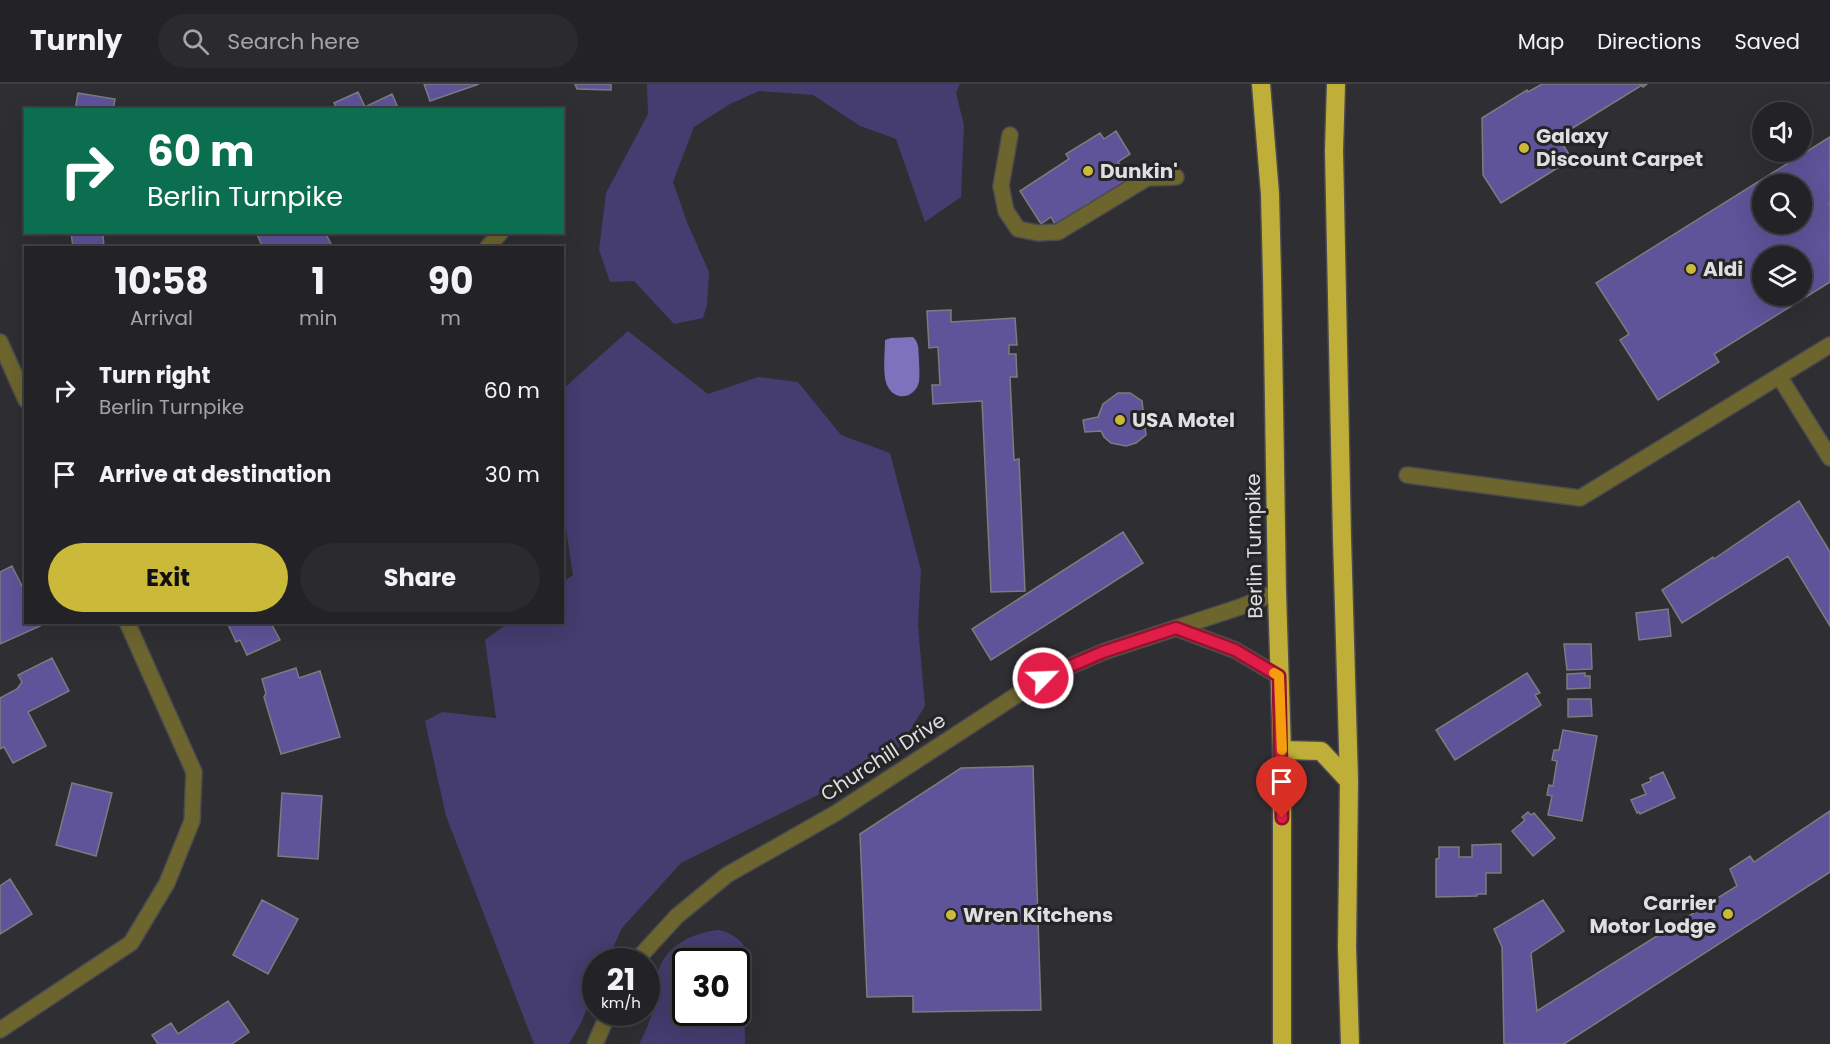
<!DOCTYPE html>
<style>
body{margin:0;font-family:Poppins,sans-serif;background:#2b2a2e;color:#f1f3f6;height:100vh;display:flex;flex-direction:column;font-size:22px;white-space:nowrap}
*{box-sizing:border-box;margin:0}
p{font-size:20px;color:#a3a4a7}
.icon{flex:none;width:33px;height:33px;fill:none;stroke:currentColor;stroke-width:2;stroke-linecap:round;stroke-linejoin:round}
.map{position:relative;flex:1;overflow:hidden}
.side{position:absolute;left:24px;top:162px;width:540px;height:378px;display:flex;flex-direction:column;background:#232226;border-radius:0px;box-shadow:0 6px 24px #0002,0 0 0 2px #403f43}
.side>*{flex:none}
.guide{position:absolute;left:24px;top:24px;width:540px;height:126px;border-radius:0px;box-shadow:0 6px 24px #0002,0 0 0 2px #403f43;background:#0b6e4f;color:#fff;overflow:hidden}
.controls{position:absolute;left:1752px;top:18px;display:grid;gap:12px}
.controls a{display:grid;place-items:center;width:60px;height:60px;border-radius:50%;background:#232226;box-shadow:0 6px 24px #0002,0 0 0 2px #403f43;font-size:30px}
.speed{position:absolute;left:582px;top:864px;display:flex;gap:12px;font-size:30px;font-weight:700;text-align:center}
.speed>*{display:grid;place-content:center;width:78px;height:78px;border-radius:50%;background:#232226;box-shadow:0 6px 24px #0002,0 0 0 2px #403f43;line-height:1}
.speed small{font-size:15px;font-weight:400}
.speed .limit{border:3px solid #111;border-radius:9px;background:#fff;color:#111}
.pin{position:absolute;display:grid;place-items:center;width:51px;height:51px;color:#fff;margin:-62px -26px;border-radius:50% 50% 50% 0;rotate:-45deg;box-shadow:0 0 6px #0007}
.pin .icon{rotate:45deg}
.me{position:absolute;width:66px;margin:-33px;rotate:66deg;stroke-linejoin:round;filter:drop-shadow(0 0 4px #0008)}
.turn{display:flex;align-items:center;gap:21px;height:126px;padding:0 24px;font-size:27px}
.turn .icon{width:78px;height:78px;stroke-width:2.5}
.turn b{display:block;font-size:42px;line-height:51px}
.eta{display:flex;justify-content:space-evenly;align-items:center;height:102px;text-align:center}
.eta b{font-size:36px;font-weight:700;line-height:42px}
.button{display:flex;gap:12px;margin-top:auto;padding:12px 24px}
.button a{flex:1;height:69px;border-radius:36px;background:#cbb939;color:#111;font-size:24px;font-weight:700;line-height:69px;text-align:center}
.button a+a{background:#2b2a2e;color:#f1f3f6}
ul{padding:0;list-style:none}
li{display:flex;align-items:center;gap:18px;height:84px;padding:0 24px}
li div{flex:1}
li b{display:block;font-size:22px}
li em{font-style:normal}
header{display:flex;align-items:center;gap:36px;box-sizing:border-box;height:84px;padding:0 30px;background:#232226;border-bottom:2px solid #403f43}
header strong{font-size:28px}
nav{display:flex;gap:33px;margin-inline-start:auto;font-size:21px}
.search{width:420px;height:54px;background:#2b2a2e;display:flex;align-items:center;gap:15px;box-sizing:border-box;padding:0 21px;border-radius:33px;color:#a3a4a7;font-size:22px}
.map>svg:first-child{display:block}
.green{fill:#453c6f;fill-rule:evenodd}
.water{fill:#7d72bb}
.building{fill:#5f5399;stroke:#7c7c7f;stroke-width:1.5;fill-rule:evenodd}
.lines{fill:none;stroke-linecap:round;stroke-linejoin:round}
.minor-casing{stroke:#4b4a4e;stroke-width:18}
.highway-casing{stroke:#4b4a4e;stroke-width:21}
.minor{stroke:#6d652e;stroke-width:15}
.highway{stroke:#bfaf38;stroke-width:18}
.route-casing{stroke:#92132f;stroke-width:15}
.route{stroke:#e11d48;stroke-width:10}
.slow{stroke:#f59e0b;stroke-width:10}
.poi-dot{fill:#cbb939;stroke:#252528;stroke-width:2}
.labels{text-anchor:middle;stroke-width:6;stroke-linejoin:round;paint-order:stroke}
.poi-label{font-size:20px;font-weight:bold;fill:#dfdfe1;stroke:#252528;text-anchor:start}
.street-label{font-size:20px;fill:#dfdfe1;stroke:#252528}
</style>
<header>
<strong>Turnly</strong>
<div class="search"><svg class="icon" aria-label="search" viewBox="0 0 24 24"><circle cx="10" cy="10" r="6"/><path d="M15 15l6 6"/></svg>Search here</div>
<nav><a>Map</a><a>Directions</a><a>Saved</a></nav>
</header>
<div class="map">
<svg width="1830" height="960" viewBox="0 0 1830 960">
<rect width="100%" height="100%" fill="#2f2e32"/>
<path class="green" d="M647,0h313l-4,9 8,32 -3,72 -36,25 -29,-83 -36,-13 -47,-31 -54,-4 -29,13 -36,23 -21,55 14,40 22,50 -2,33 -4,13 -29,6 -40,-43 -24,1 -11,-32 7,-57 42,-79z
M628,247l80,63 50,-17 40,5 43,53 49,18 31,117 -3,55 7,81 -27,43 -50,31 -167,83 -59,65 -15,33 -11,1 -1,27 -14,34 -12,21h-35l-88,-228 -21,-95 17,-9 54,6 -11,-78 23,-17 54,-1 1,-40 10,-7 -10,-65v-121z
M719,846c16,3 32,17 31,35 0,11 -4,22 -5,32 -1,16 0,32 0,47h-106c7,-13 12,-25 15,-39 2,-11 1,-22 4,-32 6,-27 36,-41 61,-43zM686,878h50v50h-50z"/>
<path class="water" d="M913,253c7,7 5,13 6,22 0,7 1,16 0,23 -4,16 -23,20 -31,5 -6,-10 -3,-35 -3,-47l6,-2z"/>
<path class="building" d="M424,0h55l-49,17z
M575,0h36v6l-34,-1z
M1542,0h105l-4,3 -1,-2 -84,52 14,22 -71,44 -18,-28 -1,-57 45,-28 1,2z
M358,8l7,15 27,-13 7,16h-62l-3,-7z
M78,9l37,6 -2,11h-38z
M1116,47l14,23 -12,8 12,18 -39,25 -2,-2 -33,23 -5,-9 -10,7 -21,-33 49,-32 -3,-5 34,-21 4,6z
M1830,53v66l-1,1 1,3v75l-116,72 5,8 -61,38 -38,-60 9,-6 -33,-51zM1762,100h40v40h-40zM1762,172h40v40h-40z
M71,148h46l-14,2 1,14h-31z
M256,148h69l8,16h-70z
M951,226v12l64,-4 2,27h-8v9h7l1,23h-7l4,83 5,-1 6,132 -34,1 -9,-191 -49,3 -1,-19h8l-2,-38 -9,1 -2,-37z
M1118,309h12l12,8 4,34 -10,8 -10,3 -15,-3 -7,-6 -3,-6 -16,1 -2,-12 15,-3 5,-13z
M1799,417l31,51v74l-42,-70 -106,67 -20,-33 51,-33 1,2z
M1123,448l20,31 -152,97 -19,-31z
M12,482l14,28v28h13l1,4 -40,18v-72z
M1668,525l3,27 -32,4 -3,-27z
M227,538h51l-6,3 8,15 -33,15 -7,-15 -4,2z
M1564,560h27l1,25 -25,1z
M52,574l17,33 -41,21 18,34 -33,17 -9,-16 -4,2v-51l17,-9 5,-7 -4,-7z
M296,584l3,10 21,-7 20,66 -59,17 -17,-57 2,-4 -4,-14z
M1527,589l13,20 -5,2 6,10 -86,55 -19,-30z
M1585,589v3h5v12l-23,1v-15z
M1568,615h23l1,17 -24,1z
M1563,646l34,6 -15,85 -34,-6 4,-19 -5,-1 2,-10 4,1 4,-25 -5,-1 2,-10h5z
M1033,682l8,244 -128,2v-16l-46,1 -7,-163 101,-66z
M1663,688l12,26 -35,16 -1,-2 -2,1 -6,-13 15,-6 -4,-9 9,-4 -1,-3z
M72,699l40,10 -16,63 -40,-11z
M282,709l40,3 -4,63 -40,-3z
M1830,727v61l-266,172h-60l-2,-97 -8,-18 49,-29 21,31 -33,22 6,58 200,-125 -7,-17 20,-13 4,6z
M1528,728l3,3 3,-2 21,25 -22,18 -21,-25 13,-11 -3,-3z
M1501,760v29h-15v21h-9v2l-41,1v-38l3,-1v-11h20v10h13v-12z
M10,795l22,35 -32,20v-48z
M262,816l36,19 -30,55 -35,-19z
M228,917l21,31 -17,12h-74l-6,-9 19,-12 7,11z"/>
<g class="lines">
<g class="minor-casing">
<path id="minor" d="M1010,51l-9,51 5,25 12,18 20,4 20,-1 89,-54 29,-1
M487,164l14,-16
M0,258l26,58
M1779,292l51,82
M1407,391l173,23 250,-153
M1176,544l59,22 44,26
M638,878l5,-9 34,-37 50,-41 109,-62 207,-135 60,-26 137,-45 37,-15
M0,946l131,-87 36,-60 25,-62 2,-49 -67,-150
M595,960l14,-32"/>
</g>
<g class="highway-casing">
<path id="highway" d="M1261,0l9,110 2,81 5,317 5,158v294
M1336,0l-2,67 8,387 7,243 -2,166 3,97
M1282,666l39,1 28,30"/>
</g>
<use href="#minor" class="minor"/>
<use href="#highway" class="highway"/>
</g>
<g class="lines">
<g class="route-casing">
<path id="route" d="M1043,594l60,-26 73,-24 59,22 44,26 3,142"/>
</g>
<use href="#route" class="route"/>
<path class="slow" d="M1274,589l5,3 3,74"/>
</g>
<g class="poi-dot">
<circle cx="1524" cy="64" r="6"/>
<circle cx="1088" cy="87" r="6"/>
<circle cx="1691" cy="185" r="6"/>
<circle cx="1120" cy="336" r="6"/>
<circle cx="1728" cy="830" r="6"/>
<circle cx="951" cy="831" r="6"/>
</g>
<g class="labels">
<g class="poi-label">
<text x="1536" y="59">Galaxy<tspan x="1536" dy="23">Discount Carpet</tspan></text>
<text x="1100" y="94">Dunkin'</text>
<text x="1703" y="192">Aldi</text>
<text x="1132" y="343">USA Motel</text>
<text x="1716" y="826" text-anchor="end">Carrier<tspan x="1716" dy="23">Motor Lodge</tspan></text>
<text x="963" y="838">Wren Kitchens</text>
</g>
<g class="street-label">
<text transform="translate(1254 462) rotate(-91)" y="7">Berlin Turnpike</text>
<text transform="translate(883 673) rotate(-33)" y="7">Churchill Drive</text>
</g>
</g>
</svg>
<div class="controls">
<a><svg class="icon" aria-label="sound" viewBox="0 0 24 24"><path d="M4 9h4l5-4v14l-5-4H4zM17 9q2 3 0 6"/></svg></a>
<a><svg class="icon" aria-label="search" viewBox="0 0 24 24"><circle cx="10" cy="10" r="6"/><path d="M15 15l6 6"/></svg></a>
<a><svg class="icon" aria-label="layers" viewBox="0 0 24 24"><path d="M12 4l9 5-9 5-9-5zM3 14l9 5 9-5"/></svg></a>
</div>
<div class="speed"><div>21<small>km/h</small></div><div class="limit">30</div></div>
<div class="pin" style="left:1282px;top:734px;background:#d93025"><svg class="icon" aria-label="arrive" viewBox="0 0 24 24"><path d="M6 21V4h12l-3 4 3 4H6"/></svg></div>
<svg class="me" style="left:1043px;top:594px" viewBox="-20 -20 40 40"><circle r="17" fill="#e11d48" stroke="#fff" stroke-width="3"/><path d="M0-11L8 9 0 5-8 9z" fill="#fff"/></svg>
<div class="guide">
<div class="turn"><svg class="icon" aria-label="right" viewBox="0 0 24 24"><path d="M7 20v-9h11M14 6l5 5-5 5"/></svg><div><b>60 m</b>Berlin Turnpike</div></div>
</div>
<section class="side">
<div class="eta">
<div><b>10:58</b><p>Arrival</p></div>
<div><b>1</b><p>min</p></div>
<div><b>90</b><p>m</p></div>
</div>
<ul>
<li><svg class="icon" aria-label="right" viewBox="0 0 24 24"><path d="M7 20v-9h11M14 6l5 5-5 5"/></svg><div><b>Turn right</b><p>Berlin Turnpike</p></div><em>60 m</em></li>
<li><svg class="icon" aria-label="arrive" viewBox="0 0 24 24"><path d="M6 21V4h12l-3 4 3 4H6"/></svg><div><b>Arrive at destination</b></div><em>30 m</em></li>
</ul>
<div class="button"><a>Exit</a><a>Share</a></div>
</section>
</div>
